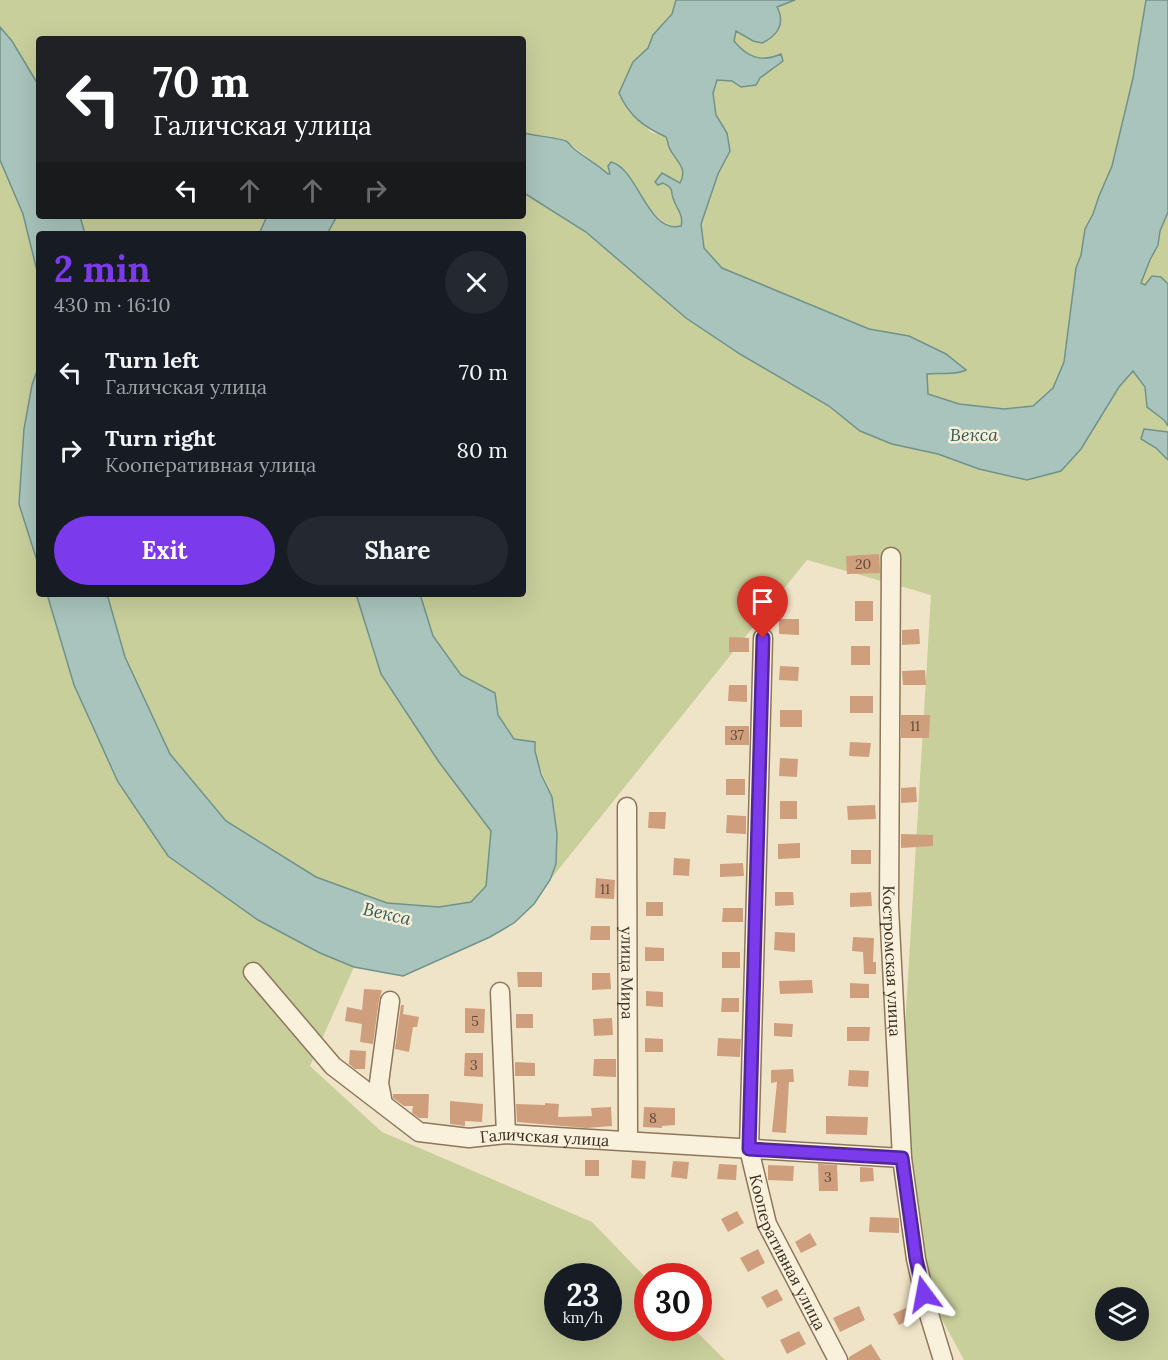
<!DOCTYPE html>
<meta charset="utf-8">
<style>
body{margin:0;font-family:Lora,serif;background:#242831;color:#f1f3f6;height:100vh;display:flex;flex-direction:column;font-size:22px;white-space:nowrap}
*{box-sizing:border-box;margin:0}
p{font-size:20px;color:#9ea1a6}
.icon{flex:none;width:33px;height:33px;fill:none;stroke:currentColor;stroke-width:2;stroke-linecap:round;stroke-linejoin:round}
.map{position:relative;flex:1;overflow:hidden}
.sheet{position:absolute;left:36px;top:231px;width:490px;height:366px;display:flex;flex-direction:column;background:#171b24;border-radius:6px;box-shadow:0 6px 24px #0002}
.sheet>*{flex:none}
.banner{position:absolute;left:36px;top:36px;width:490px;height:183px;border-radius:6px;box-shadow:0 6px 24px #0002;background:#202124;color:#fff;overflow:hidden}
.buttons{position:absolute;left:1095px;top:1287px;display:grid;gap:12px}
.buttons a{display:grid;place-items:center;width:54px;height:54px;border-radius:50%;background:#171b24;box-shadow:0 6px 24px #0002;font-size:30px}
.speed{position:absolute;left:544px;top:1263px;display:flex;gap:12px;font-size:30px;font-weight:700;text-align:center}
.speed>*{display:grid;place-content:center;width:78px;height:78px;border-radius:50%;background:#171b24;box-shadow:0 6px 24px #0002;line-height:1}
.speed small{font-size:15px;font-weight:400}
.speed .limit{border:9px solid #d22;background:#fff;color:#111}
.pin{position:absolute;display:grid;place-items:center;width:51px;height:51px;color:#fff;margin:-62px -26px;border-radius:50% 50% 50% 0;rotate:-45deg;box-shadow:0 0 6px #0007}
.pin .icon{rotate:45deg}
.me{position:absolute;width:66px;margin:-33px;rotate:347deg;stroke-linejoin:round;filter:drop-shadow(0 0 4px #0008)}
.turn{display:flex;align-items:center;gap:21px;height:126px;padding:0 18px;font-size:27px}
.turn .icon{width:78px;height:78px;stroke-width:2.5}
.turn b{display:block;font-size:42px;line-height:51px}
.lanes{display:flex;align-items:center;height:57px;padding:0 18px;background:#0003;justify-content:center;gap:30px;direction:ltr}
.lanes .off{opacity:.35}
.round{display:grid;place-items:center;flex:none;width:63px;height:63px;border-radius:32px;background:#242831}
.head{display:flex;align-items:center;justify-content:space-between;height:102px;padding:0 18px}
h1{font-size:36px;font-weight:800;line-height:45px;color:#7c3aed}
.cta{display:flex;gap:12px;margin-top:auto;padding:12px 18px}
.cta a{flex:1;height:69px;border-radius:36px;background:#7c3aed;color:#fff;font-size:24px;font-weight:800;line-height:69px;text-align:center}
.cta a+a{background:#242831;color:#f1f3f6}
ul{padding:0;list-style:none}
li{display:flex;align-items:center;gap:18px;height:78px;padding:0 18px}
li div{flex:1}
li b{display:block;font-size:22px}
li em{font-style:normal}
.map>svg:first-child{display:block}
.green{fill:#c9cf9b;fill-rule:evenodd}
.water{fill:#a9c4bc;stroke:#6f938a;stroke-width:1.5}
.building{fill:#cf9f7d}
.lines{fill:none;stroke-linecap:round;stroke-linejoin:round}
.minor-casing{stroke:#8d765c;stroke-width:21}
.minor{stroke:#faf1dc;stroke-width:18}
.route-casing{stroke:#51269a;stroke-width:15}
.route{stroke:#7c3aed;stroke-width:10}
.labels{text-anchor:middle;stroke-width:5;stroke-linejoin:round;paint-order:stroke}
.number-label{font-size:14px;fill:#624a37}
.street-label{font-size:16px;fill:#3d2e20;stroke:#f7eed8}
.water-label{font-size:18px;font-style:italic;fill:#2f5d5a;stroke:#f7eed8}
</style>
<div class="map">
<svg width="1168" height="1360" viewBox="0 0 1168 1360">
<rect width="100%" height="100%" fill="#f0e4c8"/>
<path class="green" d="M0,0h676l-4,14 -19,21 -5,13 -15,14 -11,24 13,30 16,16 15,5c2,4 2,7 3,10 5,13 20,20 11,36l-10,-6 -7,6 9,8c1,12 12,23 9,35 -25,5 -48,-45 -63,-62l-7,6 -1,4h-2c-15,-12 -30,-26 -47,-34 -6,-2 -28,-5 -37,-7v-94h-485v47l-27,-45 -12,-14z
M795,0h351l-13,78 -21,88 -13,30 -6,18 -8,15 -4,26 -5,13 -12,94 -11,26 -20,18 -29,3 -45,-5 -31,-10 -1,-21 32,1 -50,-38 -40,-7 -82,-32 -65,-29 -18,-20 -3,-24 17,-50 12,-23 -3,-18 -11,-18 -3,-22 4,-13 43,-2 14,-21c-20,3 -27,0 -40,-16l2,-10 7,4 30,2c8,-10 10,-19 3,-30z
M0,160l23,54 16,65v86l-7,20 -13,119 20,63v27h8l27,91 44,97 140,138 62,33 34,14 -44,99 72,66 210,90 56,58v48h45l32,32h-725zM558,1276h51v52h-51z
M524,193l62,39 100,86 54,36 89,52 31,25 78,23 41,15 48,11 34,-10 20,-21 38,-62 14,-16 12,16 2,20c9,7 21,12 21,25l-24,-3 -3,10 15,9 12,12v900h-204l-44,-81 -18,-202 29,-482 -124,-35 -257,320c2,-5 5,-12 6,-18 2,-15 0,-51 -4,-66 -7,-19 -17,-33 -17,-54l-21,-3 -16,-24 -3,-22 -34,-18 -28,-39 -13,-42h104v-360h-197l10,-18h187zM1106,1298h32v32h-32z
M1168,212v72l-7,-7 -16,9 -4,-3 2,-6 15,-32 2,-14z
M80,216h187l-8,18h-174z
M107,594h249l25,80 58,88 52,68 -5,56 -15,16 -32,5 -52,-4 -71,-26 -91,-56 -55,-67 -45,-97z"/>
<path class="water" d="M676,0h119l-18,7c9,17 0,29 -15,36l-9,-2 -17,-10 -2,10c13,16 27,22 47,13l2,7 -23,17 -4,7 -15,2 -9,-6 -15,-1 -4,13 3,22 11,18 3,18 -12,23 -17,50 3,24 18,20 147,61 40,7 37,18 20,16c-11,6 -26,2 -39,4l1,20 31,10 45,5 29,-3 20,-18 11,-26 12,-94 5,-13 4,-26 8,-15 6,-18 13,-30 21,-88 13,-78h22v212l-8,19 -2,14 -8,15 -9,23 4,2 7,-9 9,1 7,7v142l-4,-6 -17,-13 -2,-20 -12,-16 -14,16 -38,62 -20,22 -34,9 -48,-11 -41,-15 -46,-10 -32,-13 -31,-25 -89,-52 -54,-36 -100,-86 -62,-39v-60c7,2 39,6 42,8 4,2 4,5 7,7 11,9 24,16 35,26h2l-2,-8 3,-4c27,6 36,72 70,64 3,-11 -5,-18 -8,-28 -1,-2 -1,-7 -2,-9 -3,-4 -5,-4 -8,-6l-5,2 -3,-3 7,-9 18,10c9,-16 -6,-23 -11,-36 -1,-3 -1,-6 -3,-10 -22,-10 -37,-21 -47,-44l14,-31 15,-14 5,-13 19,-21z
M0,27l12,14 27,45v130h41l5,18h-46v45l-16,-65 -23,-54z
M267,216h70l-10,18h-68z
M39,365v202l-20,-63 5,-75 8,-44z
M1144,429l24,3v28l-12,-12 -15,-9z
M47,594h60l18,63 45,97 56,67 90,56 71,26 52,4 32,-5 15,-16 5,-55 -52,-69 -58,-88 -25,-80h64l13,42 28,39 34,18 3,22 16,24 21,3v9l6,23 11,23 5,37 -1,30 -6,16 -16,24 -20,19 -24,14 -87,39 -49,-9 -34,-14 -62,-33 -90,-64 -50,-74 -44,-97z"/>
<path class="building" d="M879,554l1,19 -33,1 -1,-18z
M855,601h18v20h-18z
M779,619h20v16l-20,-1z
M919,629l1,15 -18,1v-15z
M729,637l20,1v14h-20z
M851,646h19v19h-19z
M780,666l19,1 -1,14 -19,-1z
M925,670l1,15h-23l-1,-14z
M729,685h18v17l-19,-1z
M850,696h23v17h-23z
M780,710h22v17h-22z
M901,715h29l-1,23h-28z
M725,726h24v19h-24z
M850,742l21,1 -2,14 -20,-1z
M780,758l18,1 -1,18 -18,-1z
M726,779h19v16h-19z
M916,787l1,15 -16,1v-15z
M780,801h17v18h-17z
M875,805l1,14 -28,1 -1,-14z
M649,812h17l-1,17 -17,-1z
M727,815l19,1v18l-20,-1z
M901,834l32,1v11l-32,2z
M800,843v15l-22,1v-15z
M851,850h20v14h-20z
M674,858l16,1 -1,17 -16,-1z
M743,863l1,13 -24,1v-13z
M596,878l19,2 -1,19 -19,-1z
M775,892h18l1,13 -19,1z
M871,892l1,14 -22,1v-14z
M646,902h17v14h-17z
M723,908h20v14h-21z
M591,926h19v14h-20z
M775,932l20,1v19l-21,-2z
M853,937l21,1 -1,24h3v12h-12l-1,-22 -11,-1z
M645,947l19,1v13h-19z
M722,952h18v16h-18z
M517,972h25v15h-24z
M592,973h18l1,16 -19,1z
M812,980l1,13 -33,1 -1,-13z
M850,983l19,1v14h-19z
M364,989l18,1 -3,10 -6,44 -13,-2 2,-18 -17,-3 2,-14 15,3z
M646,991l17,1v15l-17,-1z
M722,998h17v14h-18z
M401,1005h3l-1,9 16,3 -2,10h-4l-4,25 -14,-3z
M465,1008l20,1 -1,24h-19z
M516,1014h17v14h-17z
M612,1018l1,17 -19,1 -1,-17z
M774,1023l19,1 -1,13 -18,-1z
M847,1027h23l-1,14h-22z
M645,1038l18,1v13h-18z
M718,1038l23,1 -1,18 -23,-1z
M350,1050l16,1 -1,18h-10l-6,-5z
M465,1053h18v24l-19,-1z
M594,1059h22v18l-23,-1z
M515,1062l20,1v13h-20z
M793,1069l1,13h-5l-3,51 -14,-1 5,-50 -6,1v-13z
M849,1070l20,1 -1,16 -20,-1z
M393,1094h36l-1,24h-9l-7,-5 1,-7h-9l-11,-8z
M450,1101l33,3 -1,18 -17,-1v5l-15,-2z
M545,1103l14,1 -1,13 34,-1 -1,-8 20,-1 1,19 -26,2 -69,-6 -1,-18 29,1z
M644,1107l31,1v17l-13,1v2l-19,-1z
M826,1116l42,1 -1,18 -41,-1z
M585,1160h14v16h-14z
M632,1160l14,1 -1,18 -14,-1z
M673,1161l16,1 -2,17 -16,-2z
M719,1164l18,1 -1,15 -19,-1z
M818,1164l19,1 1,26h-19z
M768,1165l26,1 -1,15 -25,-1z
M860,1167l13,1 1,13 -14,1z
M737,1211l7,12 -16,9 -7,-13z
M870,1217l29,1v15l-30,-1z
M810,1233l7,12 -16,8 -6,-11z
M758,1249l7,14 -17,9 -8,-14z
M777,1289l6,11 -16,8 -6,-11z
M859,1306l6,14 -25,12 -7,-14z
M910,1306l5,11 -16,8 -6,-11z
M799,1331l7,13 -19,10 -7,-14z
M871,1344l10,16h-32v-3z"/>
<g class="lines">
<g class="minor-casing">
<g id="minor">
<path id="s1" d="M891,557l-2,350 13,251 14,101 12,52 15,49"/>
<path id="s2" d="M763,638l-14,511 18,75 71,136"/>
<path id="s3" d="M627,807l1,334"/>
<path id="s4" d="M253,972l80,94 86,66 50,6 37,-4 396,24"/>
<path d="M500,992l6,142"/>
<path d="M383,1104l-4,-21 11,-82"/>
</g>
</g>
<use href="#minor" class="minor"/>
</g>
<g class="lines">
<g class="route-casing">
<path id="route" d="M763,638l-14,511 153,9 14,101 8,35"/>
</g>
<use href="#route" class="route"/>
</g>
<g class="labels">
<g class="number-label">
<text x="863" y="569">20</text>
<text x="915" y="731">11</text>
<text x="737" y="740">37</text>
<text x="605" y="894">11</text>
<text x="475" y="1026">5</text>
<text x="474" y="1070">3</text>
<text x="653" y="1123">8</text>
<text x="828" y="1182">3</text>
</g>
<g class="street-label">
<text dy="6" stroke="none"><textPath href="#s1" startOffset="404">Костромская улица</textPath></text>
<text dy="6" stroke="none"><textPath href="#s3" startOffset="166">улица Мира</textPath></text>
<text dy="6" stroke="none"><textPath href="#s4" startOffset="358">Галичская улица</textPath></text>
<text dy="6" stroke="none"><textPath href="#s2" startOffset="622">Кооперативная улица</textPath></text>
</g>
<g class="water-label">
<text x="974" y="441">Векса</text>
<text transform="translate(387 914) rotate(13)" y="6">Векса</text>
</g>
</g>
</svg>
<div class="buttons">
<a><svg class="icon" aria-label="layers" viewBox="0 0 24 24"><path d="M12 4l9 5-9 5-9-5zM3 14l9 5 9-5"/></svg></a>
</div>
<div class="speed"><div>23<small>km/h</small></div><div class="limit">30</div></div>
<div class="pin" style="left:763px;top:638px;background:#d93025"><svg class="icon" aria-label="arrive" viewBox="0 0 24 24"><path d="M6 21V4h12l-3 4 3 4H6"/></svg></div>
<svg class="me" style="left:924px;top:1294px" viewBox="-20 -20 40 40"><path d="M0-17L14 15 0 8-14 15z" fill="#7c3aed" stroke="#fff" stroke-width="4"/></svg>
<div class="banner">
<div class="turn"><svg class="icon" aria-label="left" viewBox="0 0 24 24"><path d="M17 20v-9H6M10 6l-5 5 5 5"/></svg><div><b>70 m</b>Галичская улица</div></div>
<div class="lanes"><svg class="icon" aria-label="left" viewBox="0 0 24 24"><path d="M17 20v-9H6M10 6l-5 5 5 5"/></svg><svg class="icon off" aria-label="ahead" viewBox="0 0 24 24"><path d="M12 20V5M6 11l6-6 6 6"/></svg><svg class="icon off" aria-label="ahead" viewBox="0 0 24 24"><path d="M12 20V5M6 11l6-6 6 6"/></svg><svg class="icon off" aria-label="right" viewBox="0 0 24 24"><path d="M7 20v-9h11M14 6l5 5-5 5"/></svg></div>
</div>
<section class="sheet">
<div class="head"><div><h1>2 min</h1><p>430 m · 16:10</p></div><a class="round"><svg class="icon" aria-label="close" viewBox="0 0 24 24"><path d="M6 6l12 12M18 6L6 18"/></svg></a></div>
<ul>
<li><svg class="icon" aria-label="left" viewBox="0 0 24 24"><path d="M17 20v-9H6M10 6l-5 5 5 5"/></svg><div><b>Turn left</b><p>Галичская улица</p></div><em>70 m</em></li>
<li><svg class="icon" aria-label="right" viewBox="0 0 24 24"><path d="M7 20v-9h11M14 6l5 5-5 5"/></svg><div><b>Turn right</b><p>Кооперативная улица</p></div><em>80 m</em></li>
</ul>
<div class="cta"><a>Exit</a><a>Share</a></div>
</section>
</div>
